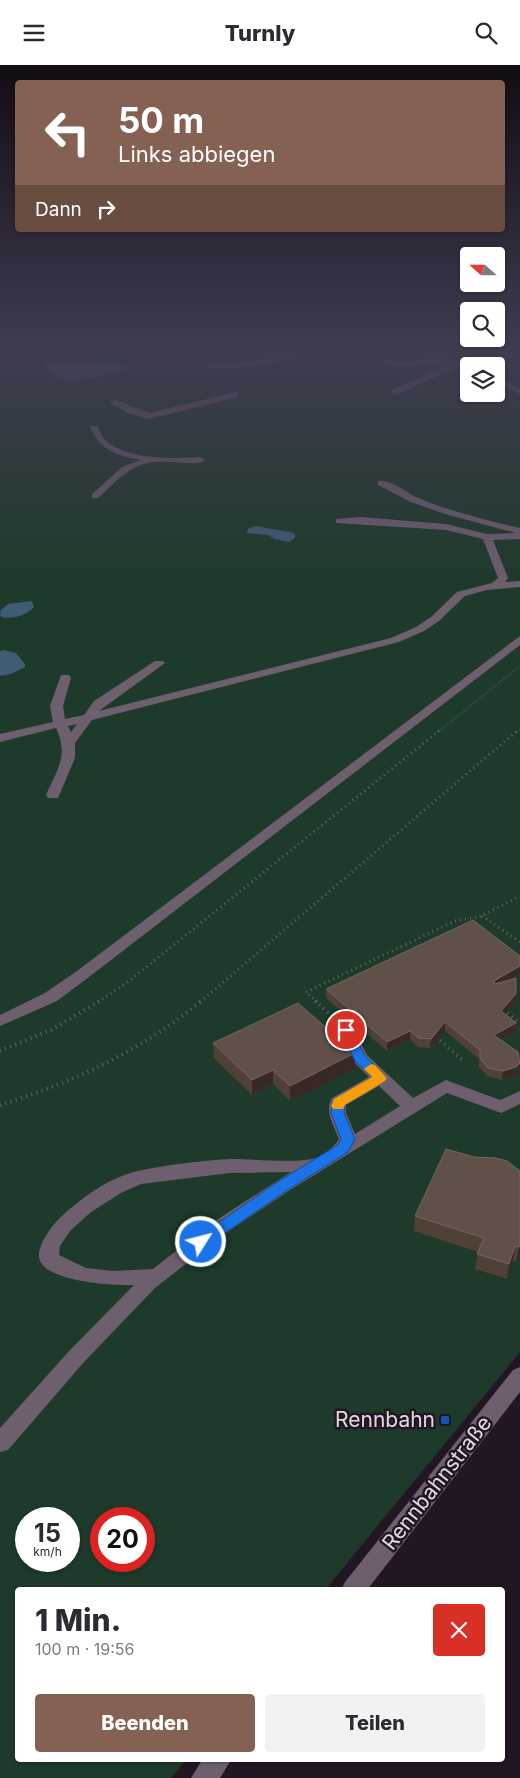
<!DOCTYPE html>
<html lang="de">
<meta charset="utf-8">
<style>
body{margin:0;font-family:Inter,sans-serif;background:#f2f2f3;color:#2b2b33;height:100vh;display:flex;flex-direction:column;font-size:19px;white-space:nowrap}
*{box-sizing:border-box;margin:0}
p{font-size:16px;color:#7c7c81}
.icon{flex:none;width:28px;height:28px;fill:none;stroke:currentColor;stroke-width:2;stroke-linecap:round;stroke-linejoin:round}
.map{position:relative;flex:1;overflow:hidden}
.panel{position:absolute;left:15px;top:1522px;width:490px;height:175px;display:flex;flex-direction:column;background:#fff;border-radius:5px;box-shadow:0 1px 4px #0004}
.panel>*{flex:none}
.banner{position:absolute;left:15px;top:15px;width:490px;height:152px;border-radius:5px;box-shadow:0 1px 4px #0004;background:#846152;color:#fff;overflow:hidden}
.needle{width:32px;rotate:291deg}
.buttons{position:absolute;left:460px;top:182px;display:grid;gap:10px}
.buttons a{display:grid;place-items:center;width:45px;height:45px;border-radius:5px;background:#fff;box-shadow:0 1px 4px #0004;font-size:25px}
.speed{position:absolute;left:15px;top:1442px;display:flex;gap:10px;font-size:25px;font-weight:700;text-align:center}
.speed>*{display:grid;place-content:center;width:65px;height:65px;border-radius:50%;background:#fff;box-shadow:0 1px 4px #0004;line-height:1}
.speed small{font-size:12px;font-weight:400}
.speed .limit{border:8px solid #d22;background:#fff;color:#111}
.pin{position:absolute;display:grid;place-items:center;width:42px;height:42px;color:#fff;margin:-21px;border:2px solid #fff;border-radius:50%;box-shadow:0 1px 5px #0007}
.me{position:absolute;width:55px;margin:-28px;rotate:54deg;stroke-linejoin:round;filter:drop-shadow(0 0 4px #0008)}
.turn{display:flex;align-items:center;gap:18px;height:105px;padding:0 20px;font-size:22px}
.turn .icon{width:65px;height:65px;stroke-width:2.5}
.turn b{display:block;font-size:35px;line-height:42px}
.then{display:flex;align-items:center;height:48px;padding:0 20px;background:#0003;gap:10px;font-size:19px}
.round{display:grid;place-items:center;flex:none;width:52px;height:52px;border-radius:5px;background:#f2f2f3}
.summary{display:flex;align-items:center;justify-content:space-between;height:85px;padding:0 20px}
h1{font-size:30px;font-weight:800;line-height:38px}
.action{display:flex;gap:10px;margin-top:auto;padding:10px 20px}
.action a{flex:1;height:58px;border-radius:5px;background:#846152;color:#fff;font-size:20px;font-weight:800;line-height:58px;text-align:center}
.action a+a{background:#f2f2f3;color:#2b2b33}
header{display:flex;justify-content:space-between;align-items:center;height:65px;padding:0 20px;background:#fff;font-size:22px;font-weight:800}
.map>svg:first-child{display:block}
.green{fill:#1d3a2a;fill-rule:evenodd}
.water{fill:#3f5b76}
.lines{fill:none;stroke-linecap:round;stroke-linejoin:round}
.path-far3{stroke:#6c616d;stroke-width:2;stroke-dasharray:0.5 2.5;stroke-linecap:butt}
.path-far2{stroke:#6c616d;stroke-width:2.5;stroke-dasharray:0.5 2.5;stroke-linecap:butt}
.path-far1{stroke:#6c616d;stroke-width:3;stroke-dasharray:1 4;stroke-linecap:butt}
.path{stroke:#6c616d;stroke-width:4;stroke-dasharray:1 4.5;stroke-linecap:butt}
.minor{fill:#6e5f6f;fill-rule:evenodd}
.wall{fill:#514036}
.shaded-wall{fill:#382927}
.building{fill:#605148;stroke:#746660}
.route{fill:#1a73e8;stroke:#114b97}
.slow{fill:#f59e0b}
.transit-dot{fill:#1a4fb4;stroke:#231624;stroke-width:2}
.labels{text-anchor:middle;stroke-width:5;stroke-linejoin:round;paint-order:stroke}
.near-poi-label{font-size:21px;fill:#e1d8e1;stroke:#231624;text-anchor:end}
.near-street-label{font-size:21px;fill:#e1d8e1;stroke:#231624}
</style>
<header><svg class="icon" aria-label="menu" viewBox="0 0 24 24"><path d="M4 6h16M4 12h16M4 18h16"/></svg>Turnly<svg class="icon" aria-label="search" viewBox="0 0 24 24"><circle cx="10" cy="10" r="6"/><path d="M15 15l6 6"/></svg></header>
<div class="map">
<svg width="520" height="1713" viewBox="0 0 520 1713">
<rect width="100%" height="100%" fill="#231624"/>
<path class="green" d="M0,284h520v1003l-195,238h-307v170h168l-15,18h-171zM469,301h27v28h-27zM26,1454h43v42h-43zM101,1454h43v42h-43z"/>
<path class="water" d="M47,298h47l38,3c-8,6 -55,16 -66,14 -9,-1 -17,-8 -24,-14z
M255,461l35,6 5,2v4l-6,4 -14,-3 -7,-4 -22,-2 3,-5z
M32,536l2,6c-7,8 -24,14 -34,9l1,-6 7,-6z
M3,585l13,3 9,11v3l-14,7 -11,2v-25z"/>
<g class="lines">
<path class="path-far3" d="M3,302l40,-11 68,-5"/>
<path class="path-far2" d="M438,667l82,-66
M517,667l3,-3"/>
<path class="path-far1" d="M482,851l38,26
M98,937l31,-21 311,-251
M200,937l318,-272
M317,937l-11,-10 149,-71 27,-5 38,-20"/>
<path class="path" d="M315,936l19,17
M503,945l17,13
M436,972l28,24
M0,986l51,-21 49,-29
M0,1040c72,-22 143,-55 201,-104"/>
<path class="minor" d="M206,284h73c-9,6 -68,8 -73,0z
M292,284h11c-25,20 -63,18 -93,20l-4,-2 4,-2c28,-2 56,-3 82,-16z
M506,288l4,2 -1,2 -45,7 -69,31 -3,-1v-4l61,-27c-19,-1 -59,9 -73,-1l4,-2 22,2 29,-4 27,2z
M496,312l24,11v6l-24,-12z
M235,327l3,1v4l-89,22 -21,-6 -19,-11 7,-2 33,13z
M91,361h6c3,4 4,10 8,14 23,20 67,19 95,17l5,3 -5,3c-15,1 -32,-3 -47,-1 -24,3 -38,21 -55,36h-6v-4l30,-27 19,-7c-26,-5 -39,-9 -51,-32z
M378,416c11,-2 28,11 38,16 33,14 69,23 104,31v11l-27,1 15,38 -3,4 15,-1v6l-33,3 -22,6 -26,25 -15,10 -25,11 -307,78 -17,23v15l-17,40h-10l-2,-3c11,-25 23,-39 10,-67l-56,14v-8l53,-12 -3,-16 11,-31h8l2,3 -8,28 2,13 19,-4 10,-14 61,-40h8l2,2 -66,48 292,-73 25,-11 15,-10 26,-25 35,-9 6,-5 -15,-39 -37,-9 -110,-7v-4l25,-2 85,7 41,10 29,-1 -71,-19 -34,-12 -33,-17zM77,659l-6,8 -3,-6z
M520,571v9l-431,332 -32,24 -57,25v-11l45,-22 32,-22z
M346,960l6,1 15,29 46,43 33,-18 54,20 20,-9v13l-19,9 -54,-20 -157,97 -67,45 -68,53 -71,74 -76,88 -8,2v-24l70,-78 64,-65c-19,1 -92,-3 -95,-28 -1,-14 14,-33 24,-42 20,-18 47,-38 75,-44 27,-6 67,-11 94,-12 24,0 57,4 80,0 9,-2 23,-12 27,-20 -5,-13 -15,-28 -7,-41l37,-21 -15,-15 -16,-32 2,-4zM379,1021l21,20 -45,28 -9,-21v-8zM291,1107l-82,53 -56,44 -39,2 -28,-3 -27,-13 1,-9 10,-15 21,-19 30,-19 20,-9 89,-11z
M520,1302v25l-153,198h-26l4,-8 168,-212z
M202,1695h29l-11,18h-29z"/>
</g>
<path class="wall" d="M520,891v18l-10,6 5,22 -10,12 11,9 -1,9 -14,7 18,32 -4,5 -13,4 -15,-4 -8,-9v-8l-34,-28 -15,17 -12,-1 -8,-8 -23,12 -61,-53v-9z
M213,978l142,25 -65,33 -17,-17 -21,11 -38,-37z
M474,1092l33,4 13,92 -4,9 -3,-1 -6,18 -32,-10 3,-17 -64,-21 1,-15z"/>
<path class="shaded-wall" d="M520,901v8l-27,16 1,-9z
M516,929l-1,8 -15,18 1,-9z
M445,957v9l-15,17 1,-9z
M516,958l-1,9 -22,11 1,-8z
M410,966v8l-23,12v-9z
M355,988v15l-65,33v-15z
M520,998l-1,8 -4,5 -13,4 1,-9z
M273,1005v14l-21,11v-15z
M520,1179v9l-4,9 3,-15z
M515,1181l-2,15 -6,18 2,-15z"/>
<path class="building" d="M473,855l47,36v10l-26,15 1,3 21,-6v16l-15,17 15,12 -22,12 24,17 2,11 -4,4 -13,4 -15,-3 -8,-10v-8l-35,-28 -14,17 -12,-1 -9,-7 -23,11 -61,-53z
M298,938l57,50 -65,33 -17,-16 -21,10 -39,-37z
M446,1084l28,8 22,1 11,3 13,10v73l-1,3 -4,-1 -6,18 -32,-10 7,-16 -69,-22z"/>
<linearGradient id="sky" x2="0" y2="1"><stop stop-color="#130c14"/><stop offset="0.54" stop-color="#3f3c50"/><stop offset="1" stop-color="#3f3c50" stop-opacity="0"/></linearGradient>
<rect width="520" height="524" fill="url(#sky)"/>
<path class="route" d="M346,961l4,1 15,29 22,22 -42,27 -1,8 11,26 -7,13 -59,37 -83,57h-10l-2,-4 2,-4 83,-57 59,-36 3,-6 -10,-26 1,-11 40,-25 -17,-16 -15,-31z"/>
<path class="slow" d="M371,999l4,1 12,13 -2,3 -40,24 -2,4h-10l-2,-3 3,-7 38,-22 -8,-8z"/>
<rect class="transit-dot" x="440" y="1350" width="10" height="10" rx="2.5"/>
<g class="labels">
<g class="near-poi-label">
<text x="435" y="1362">Rennbahn</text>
</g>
<g class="near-street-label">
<text transform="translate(437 1418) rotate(-52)" y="7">Rennbahnstraße</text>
</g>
</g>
</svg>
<div class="buttons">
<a><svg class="needle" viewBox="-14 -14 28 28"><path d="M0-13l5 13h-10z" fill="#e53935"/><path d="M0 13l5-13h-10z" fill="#7c7c81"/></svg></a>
<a><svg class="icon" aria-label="search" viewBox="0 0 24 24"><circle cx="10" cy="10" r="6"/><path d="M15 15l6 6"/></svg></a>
<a><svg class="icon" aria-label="layers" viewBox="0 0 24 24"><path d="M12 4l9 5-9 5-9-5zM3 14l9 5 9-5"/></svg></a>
</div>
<div class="speed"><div>15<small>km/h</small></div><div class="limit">20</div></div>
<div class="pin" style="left:346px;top:965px;background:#d93025"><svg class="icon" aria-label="arrive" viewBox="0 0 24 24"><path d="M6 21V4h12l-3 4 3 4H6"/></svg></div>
<svg class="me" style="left:201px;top:1177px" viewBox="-20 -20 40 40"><circle r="17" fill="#1a73e8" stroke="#fff" stroke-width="3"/><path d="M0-11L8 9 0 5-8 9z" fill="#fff"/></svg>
<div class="banner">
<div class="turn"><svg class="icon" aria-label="left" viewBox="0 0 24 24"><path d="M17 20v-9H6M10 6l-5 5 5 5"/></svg><div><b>50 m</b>Links abbiegen</div></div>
<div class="then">Dann<svg class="icon" aria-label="right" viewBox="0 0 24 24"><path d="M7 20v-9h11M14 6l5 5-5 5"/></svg></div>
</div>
<section class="panel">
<div class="summary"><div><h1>1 Min.</h1><p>100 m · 19:56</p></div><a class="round" style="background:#d93025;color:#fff"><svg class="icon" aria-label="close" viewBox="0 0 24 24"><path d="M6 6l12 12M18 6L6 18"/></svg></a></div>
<div class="action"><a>Beenden</a><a>Teilen</a></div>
</section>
</div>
